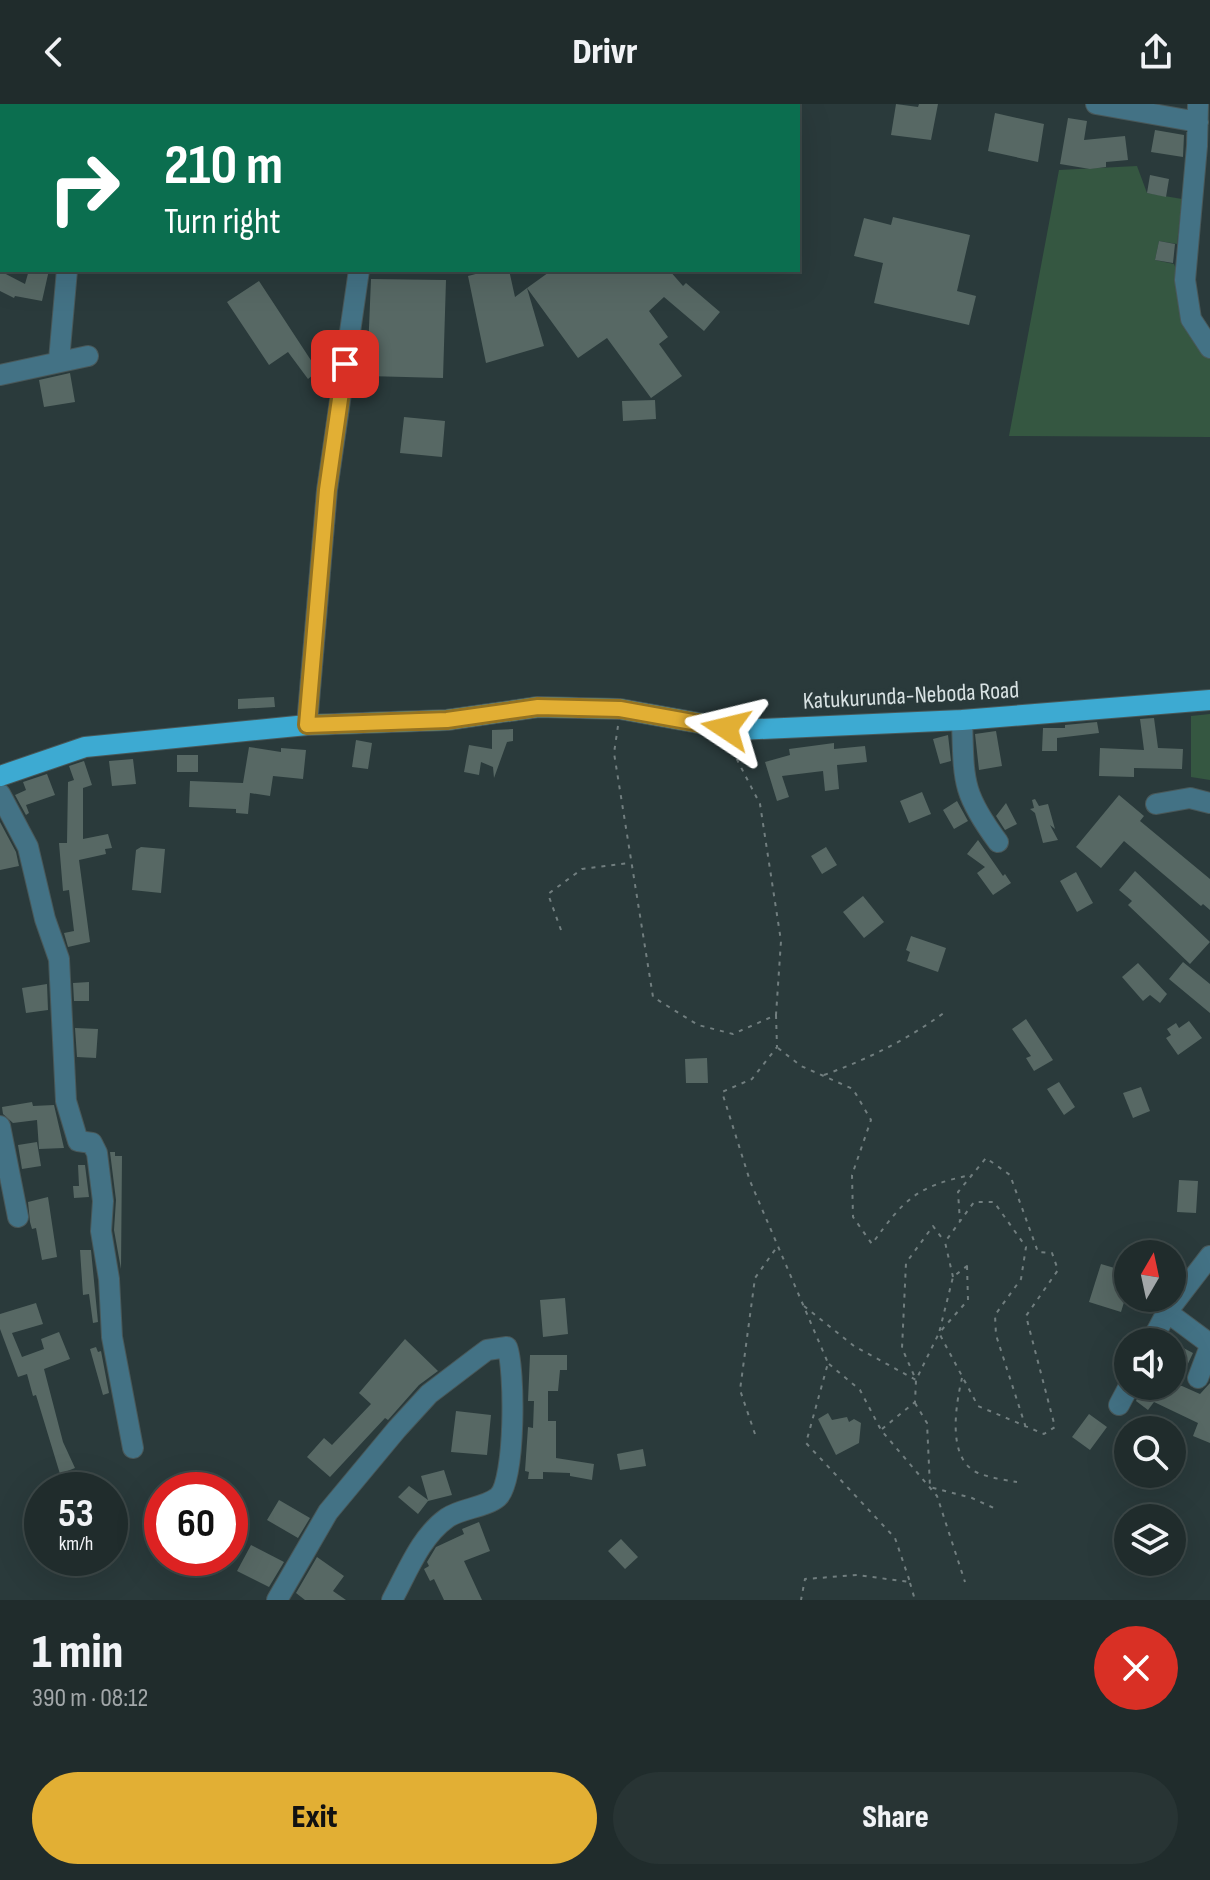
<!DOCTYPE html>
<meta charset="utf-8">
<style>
body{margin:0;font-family:"Sofia Sans Condensed",sans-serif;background:#283434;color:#f1f3f6;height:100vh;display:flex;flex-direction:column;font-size:30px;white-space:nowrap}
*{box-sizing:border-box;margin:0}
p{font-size:26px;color:#a2a7a9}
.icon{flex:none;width:44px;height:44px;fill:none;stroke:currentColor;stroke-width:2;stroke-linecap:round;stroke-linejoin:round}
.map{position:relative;height:1496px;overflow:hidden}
.panel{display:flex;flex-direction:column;background:#202c2c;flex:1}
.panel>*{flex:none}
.guide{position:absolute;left:0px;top:0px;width:800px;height:168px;box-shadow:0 8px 32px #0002,0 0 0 2px #3d4848;background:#0b6e4f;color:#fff;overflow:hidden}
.needle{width:52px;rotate:9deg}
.tools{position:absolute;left:1114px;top:1136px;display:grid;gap:16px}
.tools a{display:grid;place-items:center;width:72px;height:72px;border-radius:50%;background:#202c2c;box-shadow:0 8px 32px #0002,0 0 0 2px #3d4848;font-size:40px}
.speed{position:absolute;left:24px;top:1368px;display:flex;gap:16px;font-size:40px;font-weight:700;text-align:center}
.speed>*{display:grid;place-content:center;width:104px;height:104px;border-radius:50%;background:#202c2c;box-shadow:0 8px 32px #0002,0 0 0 2px #3d4848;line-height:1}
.speed small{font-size:20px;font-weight:400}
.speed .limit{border:12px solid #d22;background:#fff;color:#111}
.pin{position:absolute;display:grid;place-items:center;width:68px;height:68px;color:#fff;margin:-34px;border-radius:16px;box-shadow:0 4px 12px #0006}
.me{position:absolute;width:88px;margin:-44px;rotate:280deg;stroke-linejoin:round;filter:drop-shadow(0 0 6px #0008)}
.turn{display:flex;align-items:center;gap:28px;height:168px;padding:0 32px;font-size:36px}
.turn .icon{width:104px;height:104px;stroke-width:2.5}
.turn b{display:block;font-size:56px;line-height:68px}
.round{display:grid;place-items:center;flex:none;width:84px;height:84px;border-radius:42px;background:#283434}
.headline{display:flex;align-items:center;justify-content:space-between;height:136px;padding:0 32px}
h1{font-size:48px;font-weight:800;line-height:60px}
.cta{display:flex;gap:16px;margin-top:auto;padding:16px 32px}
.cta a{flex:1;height:92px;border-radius:48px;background:#e2af34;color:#111;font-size:32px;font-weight:800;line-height:92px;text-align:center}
.cta a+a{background:#283434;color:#f1f3f6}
header{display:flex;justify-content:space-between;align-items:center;height:104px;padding:0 32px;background:#202c2c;font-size:36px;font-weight:800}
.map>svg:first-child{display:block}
.green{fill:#355741}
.building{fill:#576864}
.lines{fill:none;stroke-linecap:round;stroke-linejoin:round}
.minor-casing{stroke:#495859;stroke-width:22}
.major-casing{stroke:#495859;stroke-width:22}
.path{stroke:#717e7f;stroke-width:2;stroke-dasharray:4 6;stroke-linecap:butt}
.minor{stroke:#437285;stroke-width:20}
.major{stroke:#3daad2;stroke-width:20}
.route-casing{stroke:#937222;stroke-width:20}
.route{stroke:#e2af34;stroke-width:14}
.labels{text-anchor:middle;stroke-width:8;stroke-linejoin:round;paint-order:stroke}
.street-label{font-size:24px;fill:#d8e2e3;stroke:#2a3a3b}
</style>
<header><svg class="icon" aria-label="back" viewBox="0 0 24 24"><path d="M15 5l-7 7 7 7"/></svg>Drivr<svg class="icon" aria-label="share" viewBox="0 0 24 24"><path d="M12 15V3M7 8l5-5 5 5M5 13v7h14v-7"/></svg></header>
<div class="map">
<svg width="1210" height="1496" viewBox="0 0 1210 1496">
<rect width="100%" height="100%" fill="#2a3a3b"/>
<path class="green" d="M1137,62l10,27 35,6 -5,45 -18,-3 -4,19 19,4 36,90v83l-201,-1 50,-266z
M1210,610v66l-19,-3v-61z"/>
<path class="building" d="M896,0l22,3 1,-3h19l-7,36 -40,-5z
M995,9l49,11 -6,38 -50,-11z
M1068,14l19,3 -3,19 41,-4 3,24 -22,2v5l-16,2 -30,-5z
M1155,26l29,5 -1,22 -32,-5z
M1150,71l19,4 -3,18 -19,-4z
M893,113l77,18 -13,56 19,5 -7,29 -95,-22 9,-40 -29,-7 10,-38 27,7z
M1159,137l16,3 -2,19 -18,-3z
M29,166h20l-7,31 -27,-5 -1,2 -14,-7v-20l25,13z
M491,166h18l6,27 12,-9 17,58 -58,17 -18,-87z
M552,166h117l14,16 3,-3 34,29 -16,19 -40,-34 -15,14 19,26 -9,7 23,32 -31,22 -44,-60 -29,20 -51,-70z
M371,175l75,1 -3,98 -76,-2z
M259,177l59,90 -10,8 -20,-27 -19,13 -42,-63z
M70,269l5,29 -31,5 -5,-27z
M655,296l1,19 -33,2 -1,-20z
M404,313l41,4 -3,36 -42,-4z
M274,593l1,10 -37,2v-10z
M1154,614l4,30 25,1 -1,20 -48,-1v9l-35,-1 1,-28 44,2 -4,-31z
M1097,618l2,11 -42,5v13h-15l1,-23h22v-3z
M513,625v12l-6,1 -13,36 -1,-11 -12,-5 -2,13 -15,-3 5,-27 23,4v-19z
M996,627l6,35 -23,4 -4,-36z
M948,631l3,26 -11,3 -7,-25z
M356,636l16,3 -4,26 -16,-2z
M834,639v6l31,-3 2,16 -30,3 2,24 -14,2 -2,-20 -41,5 7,21 -12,4 -12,-39 25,-7 -1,-6z
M249,643l32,5v-4l25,2 -3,29 -30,-3 -3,20 -20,-3 -2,21 -12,-1v-4l-47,-2 1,-26 53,2z
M177,651h21v17h-21z
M133,655l3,25 -24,2 -3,-25z
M84,657l8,24 -9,3v51l25,-5 4,14 -7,1 1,5 -27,6 11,82 -22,5 -4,-14 10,-2 -5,-41 -6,1 -4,-48h8l1,-61 6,-2 -5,-14z
M47,670l8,21 -29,10 3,8 -3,2 -11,-20 11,-5 -3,-8z
M922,688l9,22 -22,9 -9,-22z
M1119,691l25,21 -4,5 70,58v31l-7,-6 -2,2 -77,-65 -23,27 -25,-21z
M1035,695l4,7 9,-2 7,25 -5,-4 8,15 -15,3 -8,-30 -5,-4 4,-1 -2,-8z
M957,697l11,20 -14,8 -11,-19z
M1006,699l11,21 -12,6 -9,-14z
M0,718l16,30 3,14 -19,4z
M978,736l25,36 2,-2 6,9 -18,12 -16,-22 8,-6 -18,-13z
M141,743l24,2 -4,44 -29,-3 4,-40z
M826,743l11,18 -15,9 -11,-18z
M1135,767l75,71 -20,22 -62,-59 4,-4 -13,-11z
M1076,768l17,31 -16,9 -17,-31z
M863,792l21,26 -20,16 -21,-26z
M911,832l35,12 -8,24 -31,-11 3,-9 -4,-2z
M1183,858l27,22v29l-41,-34z
M1138,859l29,31 -7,9 -10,-8 -7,6 -21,-24z
M89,878v19h-15l-1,-18z
M47,880l1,26 -22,3 -4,-25z
M1026,915l27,41 -19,11 -8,-13 5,-2 -19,-27z
M1189,917l13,17 -24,17 -12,-17 5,-3 -4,-6 9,-6 3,5z
M75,924l23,1 -2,29 -19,-1z
M707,954l1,25h-22l-1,-24z
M1059,978l16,25 -11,8 -17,-26z
M1141,983l9,24 -17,7 -10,-25z
M32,998l1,4 21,-1 10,43 -25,1 -2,-29 -24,3 -10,-9 -1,-7z
M37,1038l4,24 -19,3 -4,-24z
M110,1048h5v4h7l-1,113 -7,-39 2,-30z
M78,1061h7l4,32 -15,1 -1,-12h6z
M1179,1076l19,1 -2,32 -19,-1z
M48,1093l9,60 -15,3 -6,-32 -4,1 -2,-7 -2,-20z
M80,1146h11l7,72 -5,1 -4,-29 -6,1z
M1101,1160l27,8v17l-7,23 -32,-10z
M565,1194l3,36 -25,3 -3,-37z
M36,1199l7,21 -31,9 10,24 22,-8 -3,-10 18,-7 11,27 -26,10 19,73 12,26 -15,6 -24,-79 -3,1 -6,-22 -9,3 -18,-48v-15z
M405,1235l33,32 -19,14 -31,35 -3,-2 -55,59 -23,-20 17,-19 8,7 39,-41 -12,-11z
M1172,1238l21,11 -10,21 -11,-6z
M96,1243l2,5 3,-1 8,42 -6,2 -13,-46z
M530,1251h37v15h-7l-2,21h-10v30h8v37l38,6 -2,16 -22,-4v-3l-27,-1v7h-15l1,-7 -4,-1 3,-44 5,1 1,-27h-6z
M1210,1279v60l-17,-7 5,-13 -44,-21 -6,8 -12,-9 6,-15h40l18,8z
M456,1307l35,4 -4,40 -36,-3z
M828,1309l4,7 15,-3 2,5 5,-3 7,4 -2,20 -23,12 -18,-36z
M1089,1310l18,13 -17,23 -18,-13z
M643,1345l3,17 -26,4 -3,-16z
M444,1366l8,25 -24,6 -10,13 -20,-17 11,-11 19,14 -7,-24z
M279,1396l31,18 -12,20 -31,-18z
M479,1418l11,29 -26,10 18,39h-38l-10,-21 -4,2 -6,-12 5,-3 -2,-4 9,-15 28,-13 -2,-5z
M621,1435l17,18 -13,12 -17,-18z
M251,1441l33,17 -15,25 -32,-16z
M317,1453l27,19 -11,15 13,9h-41l-9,-7z"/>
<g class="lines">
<g class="minor-casing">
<path id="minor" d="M1096,0l102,18
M1198,0l-1,42 -12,134 6,39 19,29
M76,2v-2
M155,2l2,-2
M382,2l1,-2
M639,2l1,-2
M59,256l8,-90
M0,271l88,-19
M962,616c2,60 -1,72 36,122
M307,621l20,-235 32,-220
M0,690l28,53 17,72 14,40 7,142 12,40 14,2 5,10 6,48 -2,30 8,48 3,58 21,111
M1156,700l34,-6 20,5
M0,1022l18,91
M1167,1208l43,32
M1151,1238l16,-30 43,-56
M1198,1274l12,-32
M1119,1301l10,-19
M277,1496l51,-88 69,-83 32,-35 46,-35 12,-9 20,-3c8,20 9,134 -9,150 -13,11 -37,11 -51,21 -27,19 -40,55 -55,82"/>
</g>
<g class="major-casing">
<path id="major" d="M0,672l85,-29 222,-22 140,-5 91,-13 82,2 118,21 224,-10 248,-20"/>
</g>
<path class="path" d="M618,622l-4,27 39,244 45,28 35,9 43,-19 5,-74 -21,-137 -30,-58
M561,826l-13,-36 34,-25 48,-6
M776,911l1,32 -25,32 -30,13 28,89 78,182 -22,80 89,95 15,44 -53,-7 -52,4 -4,21
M778,944l23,18 52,23 18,31 -19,55 1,42 19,27c32,-45 45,-58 99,-69
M824,971c44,-16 83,-35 121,-63
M967,1162l1,34 -29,33 14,-56z
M953,1173l-8,-35 29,-40h20l32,45 -5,32 -26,36 1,20 30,93
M804,1202l50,40 62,34 23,-47 39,73 66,28 11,-7 -29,-111 32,-46 -6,-17 -14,-1 -28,-77 -24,-17 -28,34 2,30
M829,1260l31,26 21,40 56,66 28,86
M962,1274c-6,26 -16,81 16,95 12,5 27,7 39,9
M915,1299l12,20 3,64 42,11 24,11
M882,1325l33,-27 1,-22 -14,-32 4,-85 27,-37 11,15
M755,1330l-15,-44 15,-112 22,-31
M910,1479l5,17"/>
<use href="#minor" class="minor"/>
<use href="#major" class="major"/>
</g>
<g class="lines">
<g class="route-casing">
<path id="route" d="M345,260l-18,126 -20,235 140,-5 91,-13 82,2 106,19"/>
</g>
<use href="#route" class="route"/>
</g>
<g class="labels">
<g class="street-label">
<text transform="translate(911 591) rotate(-3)" y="8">Katukurunda-Neboda Road</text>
</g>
</g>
</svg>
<div class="tools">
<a><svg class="needle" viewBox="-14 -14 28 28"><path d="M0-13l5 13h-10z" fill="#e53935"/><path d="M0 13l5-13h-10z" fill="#a2a7a9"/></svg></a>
<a><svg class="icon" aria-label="sound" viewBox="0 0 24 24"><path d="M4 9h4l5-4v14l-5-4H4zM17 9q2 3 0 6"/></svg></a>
<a><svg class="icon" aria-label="search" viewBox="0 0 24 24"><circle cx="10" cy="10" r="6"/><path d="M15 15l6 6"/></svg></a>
<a><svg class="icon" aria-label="layers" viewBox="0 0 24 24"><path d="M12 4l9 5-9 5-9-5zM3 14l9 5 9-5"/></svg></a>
</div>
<div class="speed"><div>53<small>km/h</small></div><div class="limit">60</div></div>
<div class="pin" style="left:345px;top:260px;background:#d93025"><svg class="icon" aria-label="arrive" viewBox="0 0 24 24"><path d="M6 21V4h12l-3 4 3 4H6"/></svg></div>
<svg class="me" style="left:726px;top:624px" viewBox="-20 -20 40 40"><path d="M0-17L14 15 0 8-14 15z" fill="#e2af34" stroke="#fff" stroke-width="4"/></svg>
<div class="guide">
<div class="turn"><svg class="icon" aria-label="right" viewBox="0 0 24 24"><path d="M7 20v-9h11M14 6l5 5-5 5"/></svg><div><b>210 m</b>Turn right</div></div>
</div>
</div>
<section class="panel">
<div class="headline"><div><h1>1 min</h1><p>390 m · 08:12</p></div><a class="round" style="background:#d93025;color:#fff"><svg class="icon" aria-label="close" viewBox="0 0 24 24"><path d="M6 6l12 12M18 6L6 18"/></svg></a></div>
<div class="cta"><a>Exit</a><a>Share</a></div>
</section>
